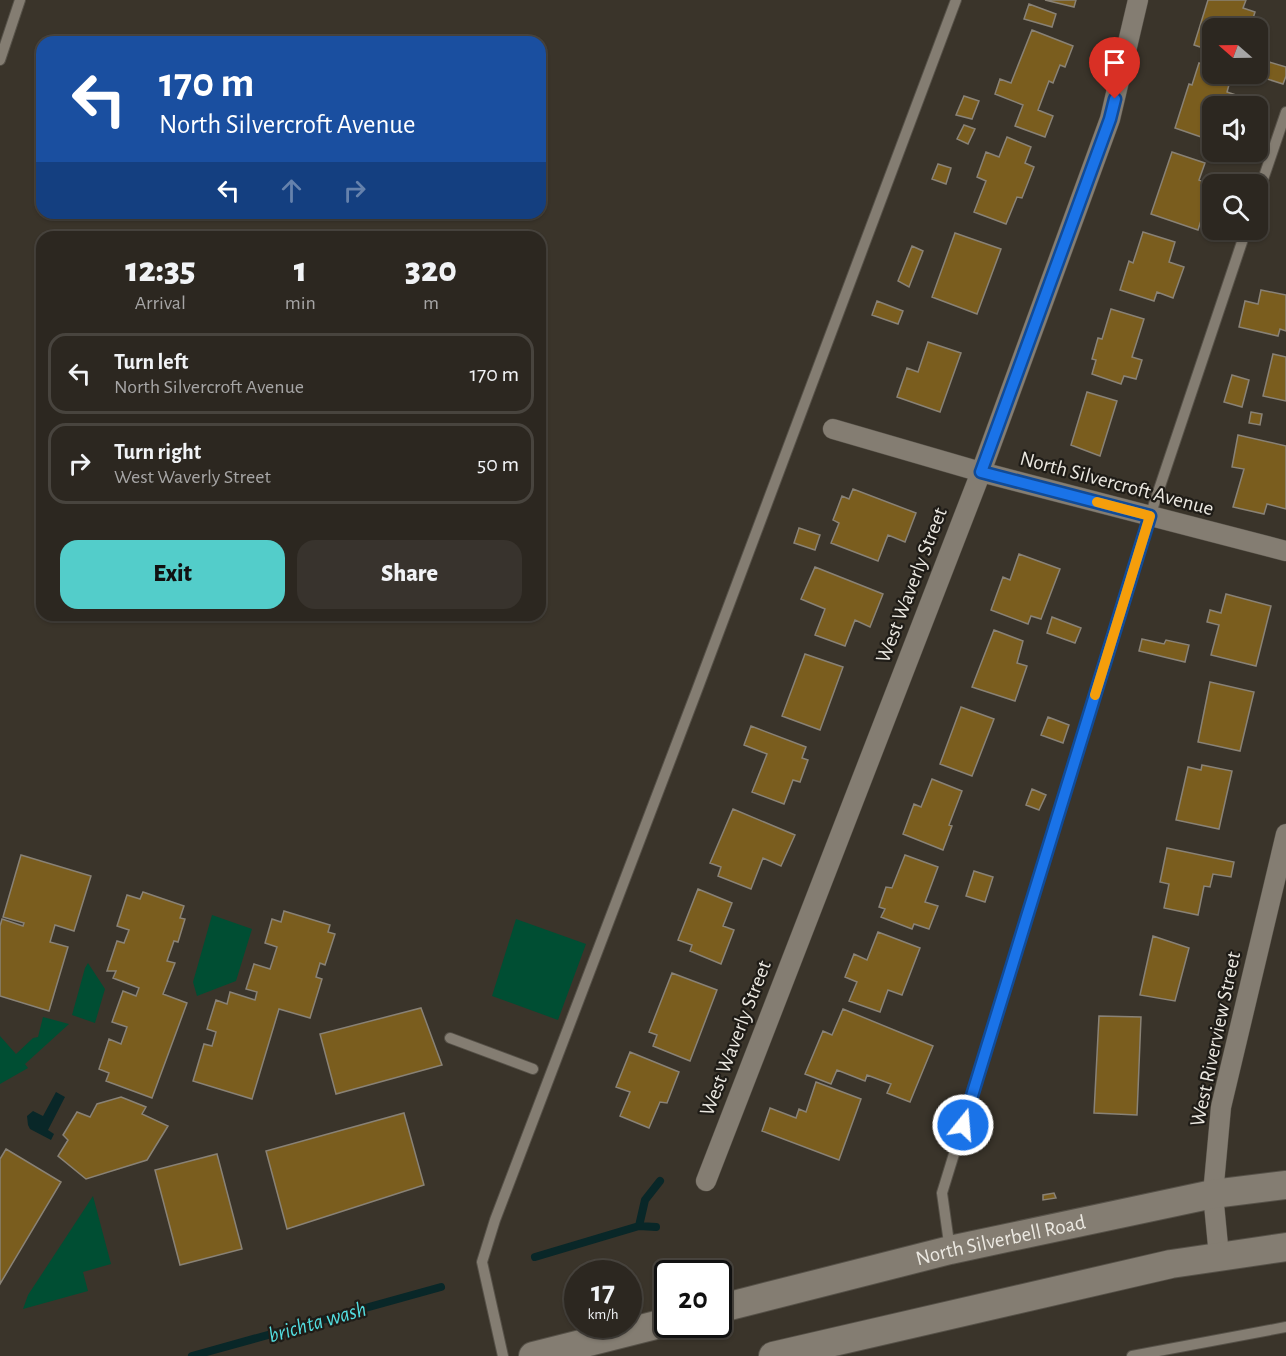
<!DOCTYPE html>
<style>
body{margin:0;font-family:"Alegreya Sans",sans-serif;background:#38332d;color:#f1f3f6;height:100vh;display:flex;flex-direction:column;font-size:22px;white-space:nowrap}
*{box-sizing:border-box;margin:0}
p{font-size:20px;color:#a6a5a5}
.icon{flex:none;width:33px;height:33px;fill:none;stroke:currentColor;stroke-width:2;stroke-linecap:round;stroke-linejoin:round}
.map{position:relative;flex:1;overflow:hidden}
.sheet{position:absolute;left:36px;top:231px;width:510px;height:390px;display:flex;flex-direction:column;background:#2c2720;border-radius:18px;box-shadow:0 2px 4px #0004,0 0 0 2px #48443e}
.sheet>*{flex:none}
.banner{position:absolute;left:36px;top:36px;width:510px;height:183px;border-radius:18px;box-shadow:0 2px 4px #0004,0 0 0 2px #48443e;background:#1a4fa0;color:#fff;overflow:hidden}
.needle{width:39px;rotate:290deg}
.fabs{position:absolute;left:1202px;top:18px;display:grid;gap:12px}
.fabs a{display:grid;place-items:center;width:66px;height:66px;border-radius:12px;background:#2c2720;box-shadow:0 2px 4px #0004,0 0 0 2px #48443e;font-size:30px}
.speed{position:absolute;left:564px;top:1260px;display:flex;gap:12px;font-size:30px;font-weight:700;text-align:center}
.speed>*{display:grid;place-content:center;width:78px;height:78px;border-radius:50%;background:#2c2720;box-shadow:0 2px 4px #0004,0 0 0 2px #48443e;line-height:1}
.speed small{font-size:15px;font-weight:400}
.speed .limit{border:3px solid #111;border-radius:9px;background:#fff;color:#111}
.pin{position:absolute;display:grid;place-items:center;width:51px;height:51px;color:#fff;margin:-62px -26px;border-radius:50% 50% 50% 0;rotate:-45deg;box-shadow:0 0 6px #0007}
.pin .icon{rotate:45deg}
.me{position:absolute;width:66px;margin:-33px;rotate:17deg;stroke-linejoin:round;filter:drop-shadow(0 0 4px #0008)}
.turn{display:flex;align-items:center;gap:21px;height:126px;padding:0 24px;font-size:27px}
.turn .icon{width:78px;height:78px;stroke-width:2.5}
.turn b{display:block;font-size:42px;line-height:51px}
.lanes{display:flex;align-items:center;height:57px;padding:0 24px;background:#0003;justify-content:center;gap:30px;direction:ltr}
.lanes .off{opacity:.35}
.eta{display:flex;justify-content:space-evenly;align-items:center;height:102px;text-align:center}
.eta b{font-size:36px;font-weight:800;line-height:42px}
.button{display:flex;gap:12px;margin-top:auto;padding:12px 24px}
.button a{flex:1;height:69px;border-radius:18px;background:#53cdca;color:#111;font-size:24px;font-weight:800;line-height:69px;text-align:center}
.button a+a{background:#38332d;color:#f1f3f6}
ul{padding:0;list-style:none}
li{display:flex;align-items:center;gap:18px;height:81px;margin:0 12px 9px;padding:0 12px;border:3px solid #48443e;border-radius:18px}
li div{flex:1}
li b{display:block;font-size:22px}
li em{font-style:normal}
.map>svg:first-child{display:block}
.green{fill:#004e33}
.water{fill:#092728}
.lines{fill:none;stroke-linecap:round;stroke-linejoin:round}
.stream{stroke:#092728;stroke-width:8}
.building{fill:#7a5d1e;stroke:#898276;stroke-width:1.5}
.service-casing{stroke:#565148;stroke-width:12}
.minor-casing{stroke:#565148;stroke-width:21}
.secondary-casing{stroke:#565148;stroke-width:30}
.service{stroke:#847d72;stroke-width:10}
.minor{stroke:#847d72;stroke-width:20}
.secondary{stroke:#847d72;stroke-width:28}
.route-casing{stroke:#114b97;stroke-width:15}
.route{stroke:#1a73e8;stroke-width:10}
.slow{stroke:#f59e0b;stroke-width:10}
.labels{text-anchor:middle;stroke-width:4.5;stroke-linejoin:round;paint-order:stroke}
.street-label{font-size:21px;fill:#ebe8e1;stroke:#1f1c17}
.water-label{font-size:22px;font-style:italic;fill:#53dee1;stroke:#1f1c17}
</style>
<div class="map">
<svg width="1286" height="1356" viewBox="0 0 1286 1356">
<rect width="100%" height="100%" fill="#3a342a"/>
<path class="green" d="M212,915l40,14 -16,52 -39,15 -4,-14z
M516,919l70,25 -28,76 -66,-24z
M88,963l17,26 -10,34 -23,-8 13,-47z
M43,1017l26,7 -44,40 3,4 -28,16v-48l16,18 17,-16 5,-1z
M93,1196l18,68 -28,8 5,19 -65,18 5,-14z"/>
<path class="water" d="M56,1092l9,5 -17,33 6,4 -3,6 -21,-11 -2,-4 -1,-9 6,-5 10,5z"/>
<g class="lines">
<path class="stream" d="M639,1226l6,-26 15,-19
M535,1257l104,-31 17,1
M192,1356l249,-69"/>
</g>
<path class="building" d="M1045,0h31l-2,7z
M1208,0h38l-3,8 12,4 -5,16h-38v23l-18,-6z
M1029,4l27,10 -4,13 -28,-8z
M1032,30l41,16 -8,21 -5,-2 -7,18 -4,-2 -11,29 15,6 -8,21 -30,-11 8,-21 -28,-11 5,-15 11,4z
M1269,62l17,5v9l-3,8 -19,-6z
M1199,63l13,4v7h20l-5,18 9,3 -4,11h-20v19l-5,14 -32,-11 14,-44 3,1z
M964,96l15,5 -7,18 -16,-4z
M964,125l11,4 -7,15 -11,-5z
M1007,137l24,10 -6,16 9,4 -12,31 -5,-1 -11,27 -32,-12 12,-31 -9,-4 9,-25 13,5z
M1172,152l33,11 -6,17 13,5 -14,45 -47,-16z
M938,164l13,4 -5,16 -14,-5z
M1143,232l32,10 -6,20 15,5 -11,31 -16,-6 -3,9 -34,-11 9,-29 4,2z
M955,233l46,16 -24,65 -45,-17z
M912,246l11,5 -14,36 -11,-6z
M1261,290l25,5v36l-6,-2 -2,7 -39,-9 6,-26 13,3z
M877,301l26,10 -5,13 -26,-9z
M1111,309l33,10 -12,38 10,3 -6,19 -12,-3 -3,8 -29,-10 4,-14 -4,-1 6,-21 4,1z
M928,342l33,11 -21,59 -43,-15 10,-29 11,4z
M1273,354l13,3v44l-23,-5z
M1232,375l17,5 -7,27 -18,-5z
M1087,392l30,9 -17,55 -29,-11z
M1251,412l11,2 -2,11 -11,-2z
M1238,435l48,11v63l-19,-5 -3,10 -31,-7 11,-38 -12,-2z
M853,489l63,24 -11,29 -17,-7 -10,26 -47,-18 8,-20 -6,-3 9,-24 7,3z
M799,528l21,7 -5,15 -21,-7z
M1019,554l41,15 -19,50 -10,-3 -3,8 -37,-14 12,-33 7,3z
M815,567l68,27 -13,33 -15,-7 -10,26 -30,-11 10,-26 -24,-10z
M1226,594l45,12 -15,60 -45,-11 8,-30 -12,-3 3,-12 11,3z
M1052,617l29,11 -6,15 -28,-10z
M994,630l29,11 -6,22 10,3 -12,35 -43,-14z
M1142,639l22,5 2,-4 23,5 -4,17 -46,-11z
M805,654l38,13 -23,63 -38,-14z
M1210,682l44,10 -14,59 -42,-9z
M961,707l33,12 -22,57 -32,-12z
M1048,717l21,8 -6,18 -22,-8z
M751,726l55,21 -4,11 6,2 -8,22 -7,-2 -9,24 -32,-12 15,-38 -23,-9z
M1202,765l30,6 -13,58 -43,-9 12,-53 13,3z
M932,779l30,12 -13,34 3,1 -9,24 -40,-16 11,-30 7,3z
M1032,789l14,6 -7,15 -13,-5z
M733,809l62,26 -14,31 -18,-8 -12,31 -33,-13 3,-9 -11,-4z
M1167,848l67,14 -3,15 -18,-3 -3,13 -6,-1 -6,29 -34,-7 5,-24 -9,-2z
M21,855l70,21 -17,55 -19,-6 -5,17 18,5 -19,64 -49,-15v-70l2,-7 21,7 1,-3 -21,-6z
M905,855l33,12 -13,35 13,4 -9,23 -15,-5 -2,5 -31,-12 4,-8 -6,-2 7,-20 6,1z
M974,871l19,6 -8,25 -19,-6z
M698,889l34,14 -9,23 11,4 -13,34 -31,-13 2,-6 -14,-5z
M143,892l41,14 -4,12 5,1 -7,23 -4,-1 -7,20 8,2 -12,31 24,9 -35,95 -46,-17 3,-8 -10,-4 10,-30 12,5 6,-17 -15,-5 11,-31 13,5 3,-8 -26,-10 3,-7h-9l10,-30 7,2 5,-13 -12,-4 10,-31 13,4z
M284,911l46,14 -2,7 7,2 -10,31 -5,-2 -4,14 6,2 -12,39 -31,-9 -27,90 -59,-18 11,-37 8,2 4,-14 -9,-3 9,-29 11,4 3,-12 25,8 2,-8 -11,-3 8,-25 16,5 7,-22 -12,-4 7,-24 9,3z
M878,932l42,16 -18,47 -14,-5 -8,22 -31,-11 8,-19 -12,-5 9,-23 13,6z
M1153,936l36,12 -14,53 -35,-6z
M672,973l45,17 -27,71 -37,-15 4,-11 -8,-3z
M421,1008l21,57 -106,29 -16,-60z
M843,1009l90,37 -23,56 -23,-9 4,-9 -24,-9 -2,6 -28,-11 -6,14 -26,-10 18,-43 9,4z
M1099,1016l42,1 -4,98 -43,-2z
M630,1052l49,20 -12,31 -7,-1 -11,26 -29,-12 10,-24 -14,-5z
M816,1082l45,17 -22,61 -77,-29 8,-23 26,10 3,-9 7,3z
M121,1097l25,10 -4,7 26,12 -21,34 -61,19 -28,-23 10,-16 -5,-5 14,-23 13,5 7,-13z
M404,1113l20,72 -137,44 -21,-78z
M6,1149l55,33 -61,102v-125z
M217,1154l25,95 -62,16 -25,-95z
M1054,1193l2,5 -13,2v-5z"/>
<g class="lines">
<g class="service-casing">
<path id="service" d="M0,60l20,-60
M1257,197l29,-85
M450,1038l83,31
M950,1250l-8,-57 208,-677 96,-286
M503,1356l-21,-94 13,-42 202,-530 259,-690
M1132,1356l154,-29"/>
</g>
<g class="minor-casing">
<path id="minor" d="M833,429l148,43 305,79
M706,1181l275,-709 129,-353 28,-119
M1219,1256l-6,-62 8,-87 65,-273"/>
</g>
<g class="secondary-casing">
<g id="secondary">
<path id="s1" d="M718,1309l232,-59 263,-56 73,-9"/>
<path d="M533,1356l135,-34"/>
<path d="M773,1356l398,-92 115,-17"/>
</g>
</g>
<use href="#service" class="service"/>
<use href="#minor" class="minor"/>
<use href="#secondary" class="secondary"/>
</g>
<g class="lines">
<g class="route-casing">
<path id="route" d="M963,1125l187,-609 -169,-44 129,-353 5,-20"/>
</g>
<use href="#route" class="route"/>
<path class="slow" d="M1095,695l55,-179 -53,-14"/>
</g>
<g class="labels">
<g class="street-label">
<text transform="translate(1117 483) rotate(15)" y="7">North Silvercroft Avenue</text>
<text transform="translate(911 585) rotate(-69)" y="7">West Waverly Street</text>
<text transform="translate(735 1038) rotate(-69)" y="7">West Waverly Street</text>
<text transform="translate(1215 1039) rotate(-78)" y="7">West Riverview Street</text>
<text dy="7" stroke="none"><textPath href="#s1" startOffset="291">North Silverbell Road</textPath></text>
</g>
<g class="water-label">
<text transform="translate(317 1321) rotate(-16)" y="8">brichta wash</text>
</g>
</g>
</svg>
<div class="fabs">
<a><svg class="needle" viewBox="-14 -14 28 28"><path d="M0-13l5 13h-10z" fill="#e53935"/><path d="M0 13l5-13h-10z" fill="#a6a5a5"/></svg></a>
<a><svg class="icon" aria-label="sound" viewBox="0 0 24 24"><path d="M4 9h4l5-4v14l-5-4H4zM17 9q2 3 0 6"/></svg></a>
<a><svg class="icon" aria-label="search" viewBox="0 0 24 24"><circle cx="10" cy="10" r="6"/><path d="M15 15l6 6"/></svg></a>
</div>
<div class="speed"><div>17<small>km/h</small></div><div class="limit">20</div></div>
<div class="pin" style="left:1115px;top:99px;background:#d93025"><svg class="icon" aria-label="arrive" viewBox="0 0 24 24"><path d="M6 21V4h12l-3 4 3 4H6"/></svg></div>
<svg class="me" style="left:963px;top:1125px" viewBox="-20 -20 40 40"><circle r="17" fill="#1a73e8" stroke="#fff" stroke-width="3"/><path d="M0-11L8 9 0 5-8 9z" fill="#fff"/></svg>
<div class="banner">
<div class="turn"><svg class="icon" aria-label="left" viewBox="0 0 24 24"><path d="M17 20v-9H6M10 6l-5 5 5 5"/></svg><div><b>170 m</b>North Silvercroft Avenue</div></div>
<div class="lanes"><svg class="icon" aria-label="left" viewBox="0 0 24 24"><path d="M17 20v-9H6M10 6l-5 5 5 5"/></svg><svg class="icon off" aria-label="ahead" viewBox="0 0 24 24"><path d="M12 20V5M6 11l6-6 6 6"/></svg><svg class="icon off" aria-label="right" viewBox="0 0 24 24"><path d="M7 20v-9h11M14 6l5 5-5 5"/></svg></div>
</div>
<section class="sheet">
<div class="eta">
<div><b>12:35</b><p>Arrival</p></div>
<div><b>1</b><p>min</p></div>
<div><b>320</b><p>m</p></div>
</div>
<ul>
<li><svg class="icon" aria-label="left" viewBox="0 0 24 24"><path d="M17 20v-9H6M10 6l-5 5 5 5"/></svg><div><b>Turn left</b><p>North Silvercroft Avenue</p></div><em>170 m</em></li>
<li><svg class="icon" aria-label="right" viewBox="0 0 24 24"><path d="M7 20v-9h11M14 6l5 5-5 5"/></svg><div><b>Turn right</b><p>West Waverly Street</p></div><em>50 m</em></li>
</ul>
<div class="button"><a>Exit</a><a>Share</a></div>
</section>
</div>
